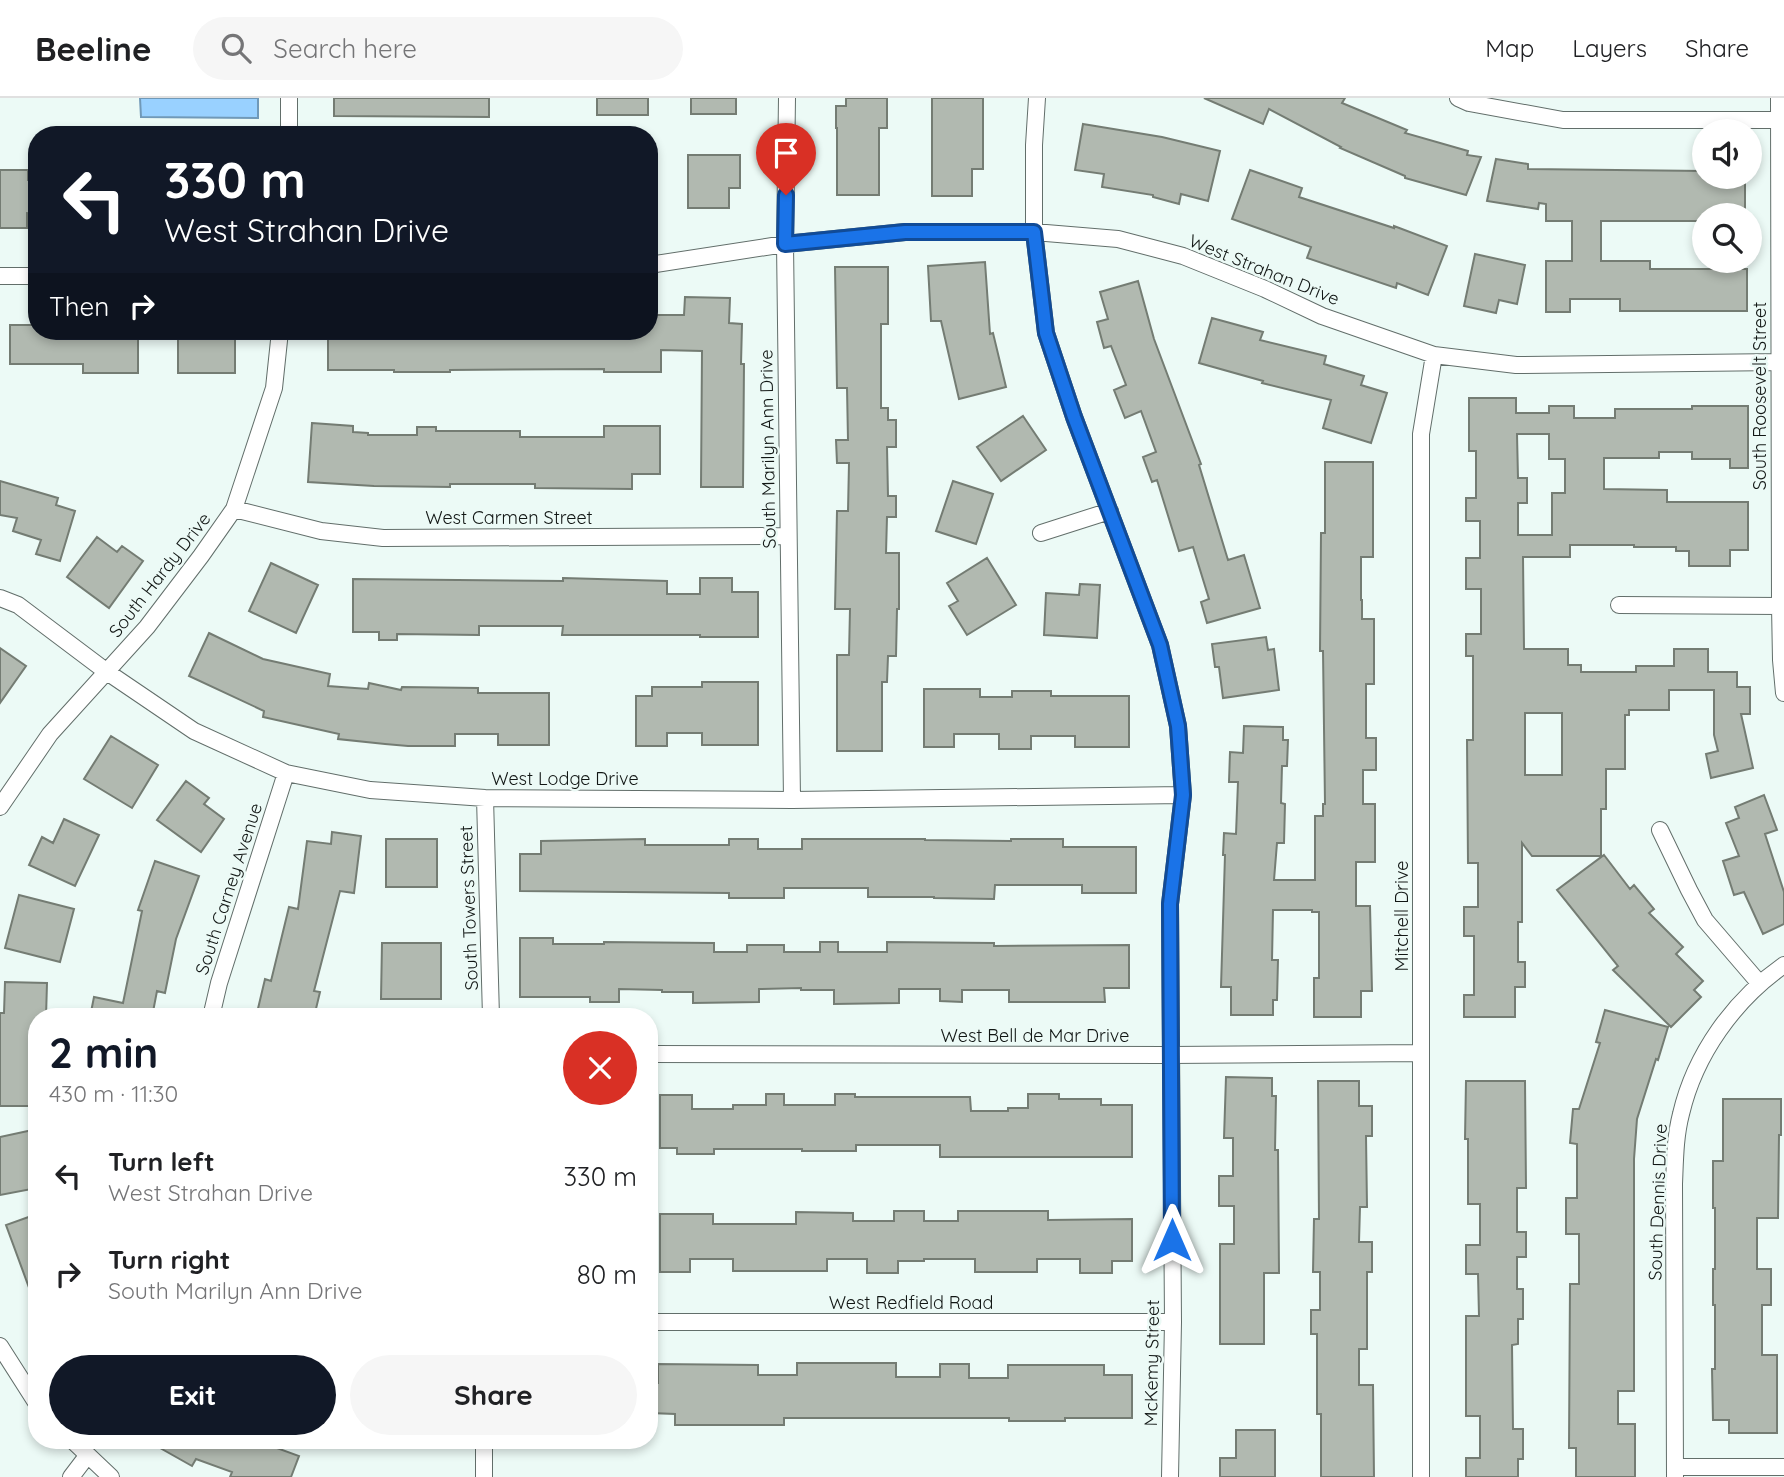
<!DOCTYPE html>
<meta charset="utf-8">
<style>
body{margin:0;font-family:Quicksand,sans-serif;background:#f6f6f6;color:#202124;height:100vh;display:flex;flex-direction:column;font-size:26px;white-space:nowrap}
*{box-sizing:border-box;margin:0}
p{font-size:23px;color:#757577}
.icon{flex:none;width:38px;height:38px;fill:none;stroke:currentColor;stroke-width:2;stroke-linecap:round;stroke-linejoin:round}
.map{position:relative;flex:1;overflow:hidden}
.sheet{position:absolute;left:28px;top:910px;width:630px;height:441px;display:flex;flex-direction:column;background:#fff;border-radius:28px;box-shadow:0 4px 10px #0003}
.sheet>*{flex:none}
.hud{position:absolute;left:28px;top:28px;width:630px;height:214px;border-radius:28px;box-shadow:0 4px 10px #0003;background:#111827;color:#fff;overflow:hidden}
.tools{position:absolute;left:1692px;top:21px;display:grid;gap:14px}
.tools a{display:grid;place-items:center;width:70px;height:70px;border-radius:50%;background:#fff;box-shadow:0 4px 10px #0003;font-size:35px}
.pin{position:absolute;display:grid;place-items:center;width:60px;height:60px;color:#fff;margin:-72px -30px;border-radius:50% 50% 50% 0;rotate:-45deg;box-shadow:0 0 7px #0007}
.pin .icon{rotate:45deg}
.me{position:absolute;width:77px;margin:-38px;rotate:0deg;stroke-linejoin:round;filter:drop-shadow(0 0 5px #0008)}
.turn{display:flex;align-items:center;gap:24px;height:147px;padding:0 21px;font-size:32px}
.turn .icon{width:91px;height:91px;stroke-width:2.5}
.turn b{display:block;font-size:49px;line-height:60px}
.then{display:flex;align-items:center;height:66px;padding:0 21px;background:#0003;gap:14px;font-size:26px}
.round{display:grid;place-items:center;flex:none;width:74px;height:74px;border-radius:37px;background:#f6f6f6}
.summary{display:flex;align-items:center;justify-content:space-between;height:119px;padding:0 21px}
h1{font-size:42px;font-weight:800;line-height:52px;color:#111827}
.button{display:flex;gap:14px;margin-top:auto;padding:14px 21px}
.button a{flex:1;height:80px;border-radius:42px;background:#111827;color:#fff;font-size:28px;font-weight:800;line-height:80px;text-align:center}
.button a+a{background:#f6f6f6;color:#202124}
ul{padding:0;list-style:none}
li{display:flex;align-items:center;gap:21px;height:98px;padding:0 21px}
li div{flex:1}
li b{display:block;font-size:26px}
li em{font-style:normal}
header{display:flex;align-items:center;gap:42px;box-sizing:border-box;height:98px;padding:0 35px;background:#fff;border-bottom:2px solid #e0e0e0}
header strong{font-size:33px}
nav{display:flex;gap:38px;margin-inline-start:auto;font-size:24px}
.search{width:490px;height:63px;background:#f6f6f6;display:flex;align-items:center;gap:18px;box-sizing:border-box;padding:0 24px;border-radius:38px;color:#757577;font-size:26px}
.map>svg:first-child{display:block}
.water{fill:#99d1ff;stroke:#7099b8;stroke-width:2}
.building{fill:#b1b9b0;stroke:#747c73;stroke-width:2;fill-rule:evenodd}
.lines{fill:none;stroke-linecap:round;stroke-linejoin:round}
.street-casing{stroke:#626e6a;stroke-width:18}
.street{stroke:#fff;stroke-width:16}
.route-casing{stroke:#114b97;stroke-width:18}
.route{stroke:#1a73e8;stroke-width:12}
.labels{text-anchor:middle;stroke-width:5;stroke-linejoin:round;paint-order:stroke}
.street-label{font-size:18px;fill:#111614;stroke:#ecfaf6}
</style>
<header>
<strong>Beeline</strong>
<div class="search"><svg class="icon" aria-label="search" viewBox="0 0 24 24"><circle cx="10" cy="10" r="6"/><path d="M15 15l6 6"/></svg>Search here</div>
<nav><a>Map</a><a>Layers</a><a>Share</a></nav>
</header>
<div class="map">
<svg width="1784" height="1379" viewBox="0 0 1784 1379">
<rect width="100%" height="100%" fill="#ecfaf6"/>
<path class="water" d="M140,0h118v20l-117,-1z"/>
<path class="building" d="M334,0h155v19l-155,-1z
M597,0h51v17h-51z
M691,0h45v16h-45z
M846,0h41v30h-8v67h-42v-67h-1v-22h10z
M932,0h51v71h-11v27h-40z
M1204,0h141l-3,5 65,27 -2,3 63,18 -1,4 14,2 -15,38 -61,-17v-2l-65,-28 1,-1 -72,-38 -6,15z
M1083,26l79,13 58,14 -12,50 -27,-7 -2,10 -26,-7v-2l-51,-8 2,-13 -29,-4z
M688,57h52v33h-11v20h-41z
M1496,61l32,5v5l176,2v6h41v35h-22v3h-19v6h-103v40h49v8h97v42h-127v-12h-50v13h-24v-51h26v-40h-26v-17l-7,-1 -1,6 -51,-8z
M0,72h28v10h9v34l-10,-1v15h-27z
M1250,72l52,18 -3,9 95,31v-2l53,20 -19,49 -31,-12 -1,5 -89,-30 4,-11 -79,-28z
M1475,156l50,11 -8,39 -18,-4 -3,13 -32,-7z
M985,164l5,72 3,-1 13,54 -47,12 -18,-78h-10l-3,-55z
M835,169h53v57h-7v84h7v12h8v27h-9l1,49h8v21h-9l-1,36h13v56h-2l-1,47h-8l-1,26h-5v69h-45v-96h12l1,-46h-15l2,-98h11l1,-48h-12l-1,-23h12l-1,-52h-10z
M1138,183l16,58 47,125 -2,1 29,95 16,-5 16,53 -53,15 -6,-21 8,-3 -16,-52 -14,4 -22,-71 -5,2 -9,-25 13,-5 -15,-41 -16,7 -11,-28 12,-5 -15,-39 -7,2 -7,-26 11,-3 -8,-27z
M685,199l45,1 -1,25 13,1 -1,40h3l-1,123h-42l1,-136 -41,-1v22h-57v-3l-154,1v2h-56v-2h-66v-39h168v3h35v-3h118v-16h35z
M1212,220l51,14 -3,8 66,16 -2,8 40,12 -3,9 26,8 -16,50 -48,-15 8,-28 -69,-17 1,-2 -64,-18z
M10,227h27v6h101v42h-55v-9h-73z
M178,233h24v3h33v39h-57z
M1469,300h47v15h33v-7h25v12h41v-9h77v-3h56v62h-18v-9h-38v-7h-33v6h-55v31l63,1v12h81v48h-18v16h-41v-15h-13v-4h-42v-2h-64v12h-47l1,92h44v16h13v7h55v-6h38v-17h34v23h29v15h13v27h-9l12,54 -42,10 -5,-24 12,-3 -4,-16v-45h-45v20h-40v5h-4v54h-19v40h-5v47h-69l-10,-13v79h-4v40h7v25h-10v30h-51v-22h10v-59h-10v-29h14v-44h-10l-1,-123h6v-84h-7v-22h15v-45h-15v-31h14v-37h-14v-23h10v-47h-7zM1517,336h32v25h16v34h-13v42h-34v-32h9v-25h-9zM1525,615h37v62h-37z
M1023,318l23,34 -45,31 -24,-34z
M312,325l41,3v6l15,1v2h49v-8h19v4h84v6h84v-11h56v48h-28v15l-97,-1v-4h-85v3l-76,-1 -66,-4z
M1325,364h48v95h-12v43h1v19h12v65h-8v54h10v32h-13v34h12v58h-19v44h14l2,85h-11v26h-47v-39h5v-66h-7v-2h-39l-1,50h6l-1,40h-4v15h-42v-28h-10l4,-132h-2l1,-22 12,1 2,-52h-9l1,-30 13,1 1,-27 39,1v13h5l-1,26h-5l-1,37 4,1 -1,39h-7l-3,37h41v-64h8v-12h2l-2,-153h-3l1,-118h4z
M0,383l58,17 -2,7 19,6 -15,50 -24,-7 5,-14 -28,-9 4,-13 -17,-3z
M953,383l40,13 -17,50 -40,-13z
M97,439l20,15 5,-6 21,15 -34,47 -42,-31z
M987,460l29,47 -49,30 -18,-29 9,-5 -11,-18z
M271,465l47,22 -22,48 -47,-22z
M563,480l104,3v13h33v-16h32v14h26v45h-58v-2h-138l1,-9h-84v9l-82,-1v6h-18v-8h-26v-53l210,2z
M1080,486l20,1 -3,53 -53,-3 2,-42 33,2z
M209,535l54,26 67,15 -2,12 40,3 1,-6 32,7 1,-3 76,1v5h71v52h-51v-11h-43v12h-47l-23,-2 -47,-5 1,-5 -76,-17 1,-6 -75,-35z
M1266,539l2,13 6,-1 5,41 -56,8 -4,-31h-4l-3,-23z
M0,550l26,18 -26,37z
M702,584h56v63h-56v-12h-35v13h-31v-50h16v-9h50z
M924,591h56v8h32v-6h39v5h78v51h-54v-11h-44v13h-32v-15h-45v13h-30z
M111,638l47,29 -26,43 -48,-29z
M186,683l23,17 -5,6 20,15 -23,33 -44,-32z
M1764,697l13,35 -12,4 19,58v32l-21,10 -19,-42 -10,3 -11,-34 16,-5 -13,-33 13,-5 -4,-11z
M64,721l35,16 -24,51 -46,-21 13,-28 11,6z
M332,734l29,4 -7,57 -14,-2 -26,100 6,1 -6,25h-58l9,-38 6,2 18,-74 9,2 9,-68 24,3z
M386,741h51v48h-51z
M645,741v6h84v-6h29v10h44v-10h123v1l86,1v-2h52v8h73v46h-54v-8h-87l-1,14 -60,-1v-1h-66v-9h-84v10h-55v-5l-209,-2v-37h21v-13z
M1604,757l26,34 4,-4 20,24 -5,4 34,34 -7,7 27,27 -9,9 7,7 -30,30 -58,-57 5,-4 -61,-76z
M155,763l44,15 -23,63 -11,54 -8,-2 -5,26h-62l4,-20 29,6 19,-92 -4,-1z
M19,797l55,14 -14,53 -55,-14z
M520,840h33v6h51v-2l110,1v9h33v-7h37v7h36v-10h18v10h49v-10l107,1v3l135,-1v43h-25l1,14h-96v-12h-47v12l-22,-1v-12h-41v14l-65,1v-14h-33v-2l-42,1v13l-66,1v-11h-31v-2l-43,-1v13h-29v-5h-70z
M382,845h59v56h-60z
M5,884l42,1 -1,34h-9v89h-37v-93h4z
M1605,912l63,17 -10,33 -2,-1 -19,60 -3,40v232h-16v33h17v53h-59v-29h-7l1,-164h9v-50h-13v-36h11v-54l-7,-1 3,-34h6l21,-66 -4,-1z
M1226,979l46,1v18h4l-1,54h3l1,123h-15v71h-44v-100h14v-38h-15v-30h14v-38h-9z
M1318,983h41v25h13v30h-6l1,71h-7l-1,35h13v30h-5v77h-8v36h14l1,92h-53v-63h-4v-80h-6v-24h9v-38h-7l1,-53h5z
M1466,983h59l1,107h-9v44h9v25h-9v32h6v30h-5v25l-6,1 1,84h10v30h-5v18h-52v-19h14v-42h-14v-100h13l-1,-42h-12v-29h14v-41h-12v-65h-3z
M766,996h18v11h51v-11h20v3h115l1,14h37v-3h20v-14h31v5h42v6h31v52h-192v-12h-84v6h-54v-2h-88v5h-37v-6h-17v-53h32v14h41v-4h33z
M1723,1001h58v36h-2l-1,83h-21v51h14v36h-9v50h15v78h-48v-13h-16l-1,-51h3v-64h-2v-36h2v-61h-2v-47h10z
M37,1031v59l-37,7v-58z
M894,1113h30v10h34v-10h90v9l84,-1v42h-20v12h-32v-14h-43v13h-62v-13h-51v2h-26v12h-31v-14h-40v12h-94v-12h-43v13h-30v-58h53v10h83v-12l57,1v8h41z
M37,1116v90h-2l-29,-79z
M797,1265h99v14h44v-13h29v14h39v-13h96v10h28v43h-67v3h-56v-3h-225v7h-109v-11l-25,-1v-30h8v-19l100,1v10h39z
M1236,1332h39v47h-55v-19h16z
M146,1342h109l44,16 -8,21h-61l2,-5 -36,-13 -4,7z"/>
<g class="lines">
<g class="street-casing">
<path id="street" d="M787,0l-2,146 7,556
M1037,0l-3,47v87l12,101 28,84 86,228 18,81 5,69 -13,109 3,418 -3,155
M1458,0l11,5 94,17h221
M1779,0l1,508 1,54 3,33
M289,37v-37
M649,167l136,-21 120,-12h129l84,7 65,17 82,33 57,27 112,39 82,10 263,-3
M0,178h37
M234,411l87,22 62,7 405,-2
M1041,435l69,-22
M0,500l18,7 89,67 87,59 92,42 84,17 115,8 307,2 391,-5
M1619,507l165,1
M485,700l6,219
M0,709l50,-73 97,-107 54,-71 33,-47 40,-121 6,-57
M1660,732l29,60 16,30 55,64
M211,919l8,-34 67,-210
M649,956l521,1 251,-2
M649,1224h524
M0,1248l37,58
M72,1342l39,37
M1675,1369h109
M71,1379l16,-21
M484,1379v-37
M1421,1379v-1043l13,-79
M1675,1379l-1,-293c1,-23 1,-47 7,-70 14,-60 53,-114 103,-149"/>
</g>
<use href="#street" class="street"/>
</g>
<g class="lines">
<g class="route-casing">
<path id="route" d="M786,97l-1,49 120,-12h129l12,101 28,84 86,228 18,81 5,69 -13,109 2,336"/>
</g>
<use href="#route" class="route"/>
</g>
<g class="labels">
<g class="street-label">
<text transform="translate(1264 172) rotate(22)" y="6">West Strahan Drive</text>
<text transform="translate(1760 298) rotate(-90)" y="6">South Roosevelt Street</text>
<text transform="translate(768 351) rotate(-91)" y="6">South Marilyn Ann Drive</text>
<text x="509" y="426">West Carmen Street</text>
<text transform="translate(160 477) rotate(-52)" y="6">South Hardy Drive</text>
<text x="565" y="687">West Lodge Drive</text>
<text transform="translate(229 791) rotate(-72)" y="6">South Carney Avenue</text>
<text transform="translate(469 810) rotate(-92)" y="6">South Towers Street</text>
<text transform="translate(1402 818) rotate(-90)" y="6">Mitchell Drive</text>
<text x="1035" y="944">West Bell de Mar Drive</text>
<text transform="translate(1658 1104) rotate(-88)" y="6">South Dennis Drive</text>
<text x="911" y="1211">West Redfield Road</text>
<text transform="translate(1152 1265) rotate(-89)" y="6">McKemy Street</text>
</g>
</g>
</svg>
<div class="tools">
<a><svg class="icon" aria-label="sound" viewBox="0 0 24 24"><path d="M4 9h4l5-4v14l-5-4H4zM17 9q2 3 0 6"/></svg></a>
<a><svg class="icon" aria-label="search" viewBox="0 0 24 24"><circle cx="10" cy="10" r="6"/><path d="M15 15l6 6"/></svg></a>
</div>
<div class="pin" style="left:786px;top:97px;background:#d93025"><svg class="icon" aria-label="arrive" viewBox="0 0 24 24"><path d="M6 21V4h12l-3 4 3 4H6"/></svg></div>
<svg class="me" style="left:1172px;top:1142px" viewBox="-20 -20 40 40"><path d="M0-17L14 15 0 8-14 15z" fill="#1a73e8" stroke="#fff" stroke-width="4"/></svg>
<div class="hud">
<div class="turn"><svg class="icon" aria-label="left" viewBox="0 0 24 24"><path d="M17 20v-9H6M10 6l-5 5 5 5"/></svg><div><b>330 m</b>West Strahan Drive</div></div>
<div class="then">Then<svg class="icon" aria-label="right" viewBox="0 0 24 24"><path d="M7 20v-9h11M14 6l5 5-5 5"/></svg></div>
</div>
<section class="sheet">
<div class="summary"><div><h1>2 min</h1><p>430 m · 11:30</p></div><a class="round" style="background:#d93025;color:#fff"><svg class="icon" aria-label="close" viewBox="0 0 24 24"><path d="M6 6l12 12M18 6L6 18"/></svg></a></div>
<ul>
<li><svg class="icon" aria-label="left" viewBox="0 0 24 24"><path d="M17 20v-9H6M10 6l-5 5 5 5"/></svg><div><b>Turn left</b><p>West Strahan Drive</p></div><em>330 m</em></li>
<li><svg class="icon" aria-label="right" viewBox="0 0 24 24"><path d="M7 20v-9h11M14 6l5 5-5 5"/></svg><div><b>Turn right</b><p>South Marilyn Ann Drive</p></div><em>80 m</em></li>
</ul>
<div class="button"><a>Exit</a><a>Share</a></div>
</section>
</div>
